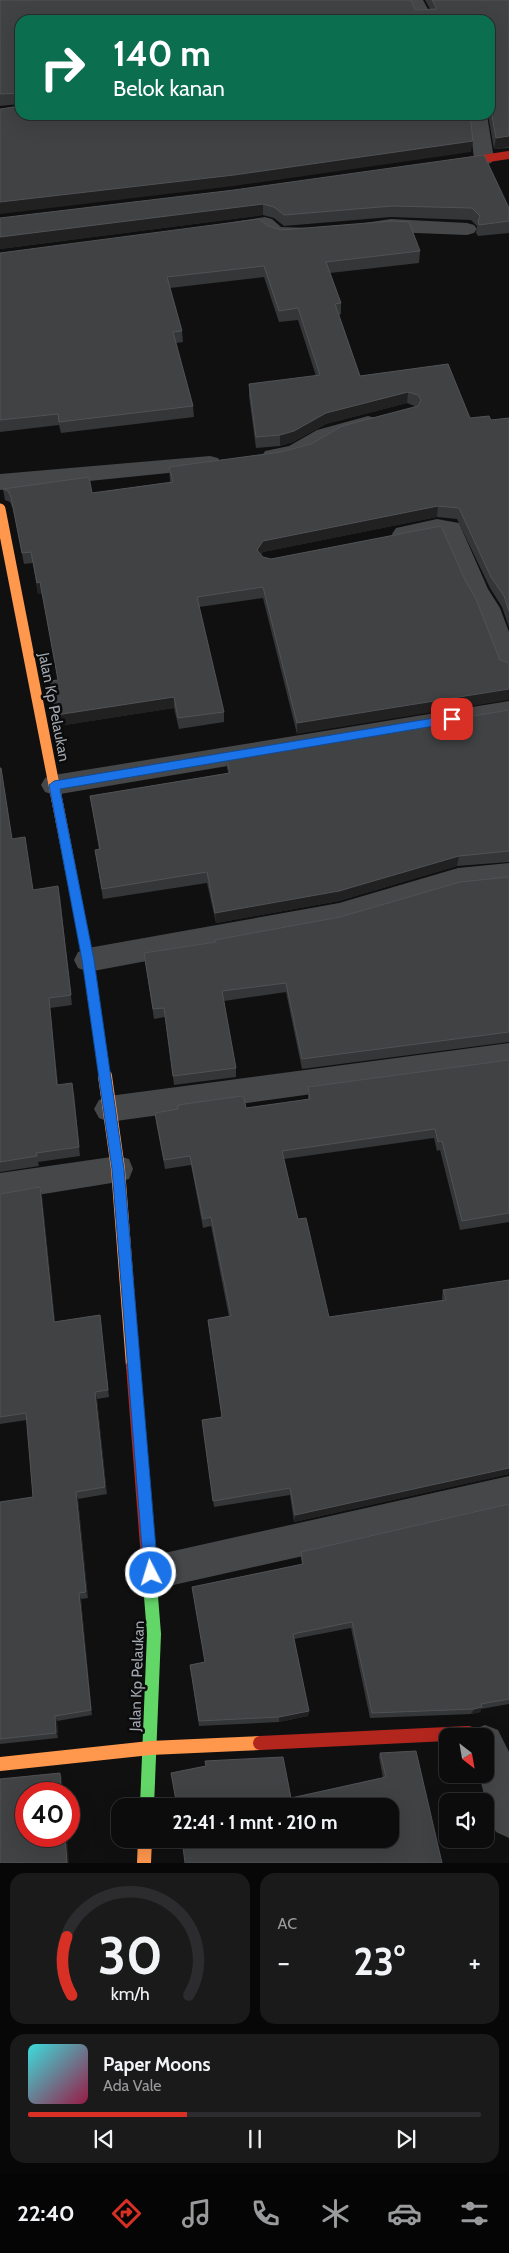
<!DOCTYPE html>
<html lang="id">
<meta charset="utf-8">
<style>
:root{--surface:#0c0c0d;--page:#1a1a1b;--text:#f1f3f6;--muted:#9a9b9d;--line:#2c2c2e;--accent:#d93025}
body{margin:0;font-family:Cabin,sans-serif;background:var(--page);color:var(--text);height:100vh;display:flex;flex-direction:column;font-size:19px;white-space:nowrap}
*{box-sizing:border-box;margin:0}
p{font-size:16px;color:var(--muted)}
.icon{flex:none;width:28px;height:28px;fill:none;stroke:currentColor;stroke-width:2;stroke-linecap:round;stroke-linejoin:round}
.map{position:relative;height:1863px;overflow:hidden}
.drawer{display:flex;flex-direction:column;gap:10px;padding:10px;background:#070707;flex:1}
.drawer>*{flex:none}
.guide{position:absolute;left:15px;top:15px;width:480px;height:105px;border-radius:15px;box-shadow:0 5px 20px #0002,0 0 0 1px var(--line);background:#0b6e4f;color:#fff;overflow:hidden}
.needle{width:32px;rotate:149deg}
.buttons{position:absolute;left:439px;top:1728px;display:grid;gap:10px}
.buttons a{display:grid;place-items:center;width:55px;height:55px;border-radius:10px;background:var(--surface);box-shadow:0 5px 20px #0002,0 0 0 1px var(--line);font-size:25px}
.speed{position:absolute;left:15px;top:1782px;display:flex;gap:10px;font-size:25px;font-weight:700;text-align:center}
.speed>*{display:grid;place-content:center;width:65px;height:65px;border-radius:50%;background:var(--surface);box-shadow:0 5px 20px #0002,0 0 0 1px var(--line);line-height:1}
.speed .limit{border:8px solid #d22;background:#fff;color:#111}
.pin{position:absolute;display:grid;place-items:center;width:42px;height:42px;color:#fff;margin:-21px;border-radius:10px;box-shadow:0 2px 8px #0006}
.me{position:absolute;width:55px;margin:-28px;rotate:355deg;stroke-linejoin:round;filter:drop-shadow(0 0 4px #0008)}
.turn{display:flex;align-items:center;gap:18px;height:105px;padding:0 15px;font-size:22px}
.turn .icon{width:65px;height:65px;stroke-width:2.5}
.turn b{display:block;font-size:35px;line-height:42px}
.big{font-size:38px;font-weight:700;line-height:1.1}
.drawer .card{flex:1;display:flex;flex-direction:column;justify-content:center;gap:8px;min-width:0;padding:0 18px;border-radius:15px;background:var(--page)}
.drawer .dial{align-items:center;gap:0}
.dial svg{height:130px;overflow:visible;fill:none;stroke:var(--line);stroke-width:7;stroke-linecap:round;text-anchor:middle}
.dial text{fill:var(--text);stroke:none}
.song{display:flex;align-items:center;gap:15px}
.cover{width:60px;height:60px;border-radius:8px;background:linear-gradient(135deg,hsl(180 70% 55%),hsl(340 70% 35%))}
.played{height:5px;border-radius:2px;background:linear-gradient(90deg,var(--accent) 35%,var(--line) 35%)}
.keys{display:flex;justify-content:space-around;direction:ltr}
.heat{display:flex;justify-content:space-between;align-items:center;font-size:28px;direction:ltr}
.drawer .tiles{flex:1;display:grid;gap:10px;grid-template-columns:1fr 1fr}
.card:last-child{grid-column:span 2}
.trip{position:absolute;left:111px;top:1798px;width:288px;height:50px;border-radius:15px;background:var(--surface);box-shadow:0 5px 20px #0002,0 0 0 1px var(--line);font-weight:700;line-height:50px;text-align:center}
.dock{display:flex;height:80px;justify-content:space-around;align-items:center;background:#050505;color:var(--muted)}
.dock .icon{width:35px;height:35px}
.dock .on{color:var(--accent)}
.dock b{font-size:22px;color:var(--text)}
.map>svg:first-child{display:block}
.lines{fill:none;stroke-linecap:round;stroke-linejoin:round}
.street{fill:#454749;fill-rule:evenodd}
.fast-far1{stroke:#63d668;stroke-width:11}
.fast{stroke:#63d668;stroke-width:14}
.slow-far1{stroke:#ff974d;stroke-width:11}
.slow{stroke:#ff974d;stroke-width:14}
.jam-far1{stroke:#b3261e;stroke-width:8}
.jam{stroke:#b3261e;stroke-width:14}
.wall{fill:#343637}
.shaded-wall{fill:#212122}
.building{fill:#404244;stroke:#505255}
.route{fill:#1a73e8;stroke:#114b97}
.labels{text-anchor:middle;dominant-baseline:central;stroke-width:5;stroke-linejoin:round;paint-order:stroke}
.street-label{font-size:15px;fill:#a3a9b0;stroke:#0b0b0c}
</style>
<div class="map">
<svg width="509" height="1863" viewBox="0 0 509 1863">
<rect width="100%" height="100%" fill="#101011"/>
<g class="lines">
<g class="street">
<path d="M405 0H423L434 20H416Z"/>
<path d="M469 115H487L494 159 491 163 484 165 477 163 474 159Z"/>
<path d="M265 217 272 219 281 227 311 228 314 232 311 236C293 241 274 242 261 230L227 234 220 232 217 228 220 224Z"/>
<path d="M391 219 467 223 474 225 477 229 474 233 467 235 365 231 362 227 365 223Z"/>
<path d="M368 416 376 418 379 423 376 428C362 432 348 435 334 440 311 448 292 469 265 461L262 456 265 451 289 446 317 430Z"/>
<path d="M210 456 218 458 221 463 218 468 0 490V474Z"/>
<path d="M437 519 459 523 488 589 500 608 509 632V673L500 670 497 664 476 609 465 590 442 536 437 535 404 542 396 540 392 534 396 528Z"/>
<path d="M509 701V719L54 795 45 792 41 785 45 778 54 775Z"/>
<path d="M509 863V885L458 890 339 925 88 972 78 968 74 960 78 952 88 948 339 903 458 868Z"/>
<path d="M509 1043V1067L109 1122 99 1118 94 1109 99 1100 109 1096Z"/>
<path d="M118 1156 129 1159 133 1169 129 1179 118 1182 0 1201V1173Z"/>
<path d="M509 1476V1510L151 1590 139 1585 134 1573 139 1561 151 1556Z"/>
<path d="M485 1725 498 1730 509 1752V1838L496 1832 490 1819 479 1774H485V1736H470L472 1730Z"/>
</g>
<path class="fast-far1" d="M64 836 88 960 103 1066"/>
<path class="fast" d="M147 1806 154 1634 150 1584"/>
<g class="slow-far1">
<path d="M0 509 64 836"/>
<path d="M103 1066 105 1078"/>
</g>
<g class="slow">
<path d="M105 1076 118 1169 133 1366"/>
<path d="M0 1764 150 1748 260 1743"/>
<path d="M144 1863 145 1839"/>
</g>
<path class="jam-far1" d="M449 164 509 155"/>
<g class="jam">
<path d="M133 1366 150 1584"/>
<path d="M260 1743 468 1733 477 1736"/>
</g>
</g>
<g class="wall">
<path d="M0 0 415 10 430 9 425 0H509V148L494 149 488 115H490V20H20V104L0 106Z"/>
<path d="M234 190 509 208V233L478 236 476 233 477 226 471 220 391 217 284 226 274 218 263 215 0 249V218Z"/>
<path d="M268 226 281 230 420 251 419 263 330 273 341 303V314L339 315 360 376 448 364 470 418 491 420 509 418V627L502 607 490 588 457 519 437 517 263 552 261 555 263 557 271 559 441 526 297 734 263 598 199 607 224 712V722L179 729 174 708 58 726 50 681 58 680 42 594H38L33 563 24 564 13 509 10 502 5 500 3 489 92 493 170 482 169 467 281 452 311 444 417 407 407 403 326 424 293 442 280 446 256 448 249 396V384L316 376 298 320 279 322 264 277 170 288 182 331 183 342 176 343 193 406 194 417 61 433 59 425 0 432V253Z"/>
<path d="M509 710V862L457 866 339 901 216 923 207 883 103 899 95 850 99 849 90 796 228 773 227 768 226 757Z"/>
<path d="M0 768 12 839 33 890 60 896 72 1005 50 1008 58 1085 74 1093 80 1156 38 1162 39 1166 0 1172Z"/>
<path d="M509 877V1042L302 1069 286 992 224 1001 236 1068V1077L174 1085 165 1017 154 1019 144 953 215 942 340 917Z"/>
<path d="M509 1060V1222L460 1230 440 1150 437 1151 434 1138 284 1159 298 1219 329 1317 442 1300V1298L443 1290 509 1280V1474L294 1522 290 1495 214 1507 202 1420 222 1417 209 1328 208 1320 229 1317 211 1226 203 1228 191 1165 165 1169 156 1122 155 1113 246 1108 308 1099V1087Z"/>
<path d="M40 1187 42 1196 55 1322 100 1315 109 1397 97 1399 107 1494 78 1499 88 1598 81 1599 92 1715 57 1721 58 1738 0 1744V1502L33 1497 27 1420 0 1424V1194Z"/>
<path d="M509 1504V1704L481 1709 480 1712 471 1714 370 1718 351 1628 294 1639 309 1711 308 1716 279 1722 199 1726 190 1665 205 1662 192 1587 302 1564 301 1558V1552Z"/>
<path d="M380 1753 442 1863 291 1798 383 1778 379 1757Z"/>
</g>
<g class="shaded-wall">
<path d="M509 136V147L494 149 496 138Z"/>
<path d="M473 141 471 152 234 186 0 214V202Z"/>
<path d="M263 204V215L0 249V237Z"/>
<path d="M408 392 407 403 326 424 293 442 280 446V435L326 413Z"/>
<path d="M438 506 437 517 263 552 257 561V550L263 541Z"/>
<path d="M40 582 42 594H38L37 583Z"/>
<path d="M509 689V700L297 734V723Z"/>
<path d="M174 697V708L58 726 56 715Z"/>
<path d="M459 856 457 866 339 901 216 923 215 913Z"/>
<path d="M58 886 60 896 72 1005 71 995Z"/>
<path d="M49 998 50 1008 59 1095 57 1085Z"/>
<path d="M72 1083 74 1093 80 1156 79 1147Z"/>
<path d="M40 1187 42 1196 56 1330 54 1322Z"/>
<path d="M95 1392 97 1399 107 1494 105 1487Z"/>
<path d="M509 1468V1474L294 1522 295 1515Z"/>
<path d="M76 1492 78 1499 88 1598 86 1592Z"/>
<path d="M79 1593 81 1599 92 1715 91 1710Z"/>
<path d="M482 1707 480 1712 471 1714 474 1709Z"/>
<path d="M309 1711 308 1716 279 1722V1717Z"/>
<path d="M55 1716 57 1721 58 1738 56 1733Z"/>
<path d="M60 1773 62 1777 63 1794H61Z"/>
<path d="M65 1836H67L69 1863H67Z"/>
</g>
<g class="building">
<path d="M0 0H411L415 10 437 9 432 0H509V136L496 138 490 105V20H20V93L0 94Z"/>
<path d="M20 106V115H470L473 141 234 175 0 202V109Z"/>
<path d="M484 155 509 208V221L479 225 478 221 480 216 472 208 392 206 284 215 274 207 263 204 0 237V218L234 190Z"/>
<path d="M259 219 268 226 281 230 392 221 409 222 420 251 326 262 341 303 335 304 360 376 448 364 470 418 489 416 491 420 509 418V611L504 596 491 577 459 508 438 506 263 541 257 550 263 557 271 559 441 526 465 580 476 599 500 660 509 663V689L297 723 263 587 197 597 224 712 178 718 174 697 56 715 50 681 58 680 40 582 37 583 31 552 22 553 11 497 8 491 3 489 89 477 92 493 173 482 169 467 281 452 311 444 342 426 418 406 421 400 418 395 408 392 326 413 294 431 280 435 256 437 249 384 320 375 298 308 279 311 264 266 167 277 182 331 173 332 193 406 59 422 58 414 0 420V253Z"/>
<path d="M509 710V851L459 856 339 891 215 913 207 872 102 889 95 850 100 849 90 796 230 773 226 757Z"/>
<path d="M0 768H1L12 839 25 837 33 890 58 886 71 995 49 998 57 1085 72 1083 79 1147 36 1153 37 1156 0 1162Z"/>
<path d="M509 877V1032L302 1059 286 983 222 991 236 1068 173 1076 164 1008 153 1009 144 953 216 942 215 940 340 917 460 882Z"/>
<path d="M509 1060V1213L462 1221 442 1141 438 1142 435 1129 282 1151 298 1219 306 1218 329 1317 446 1300 443 1290 509 1280V1468L295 1515 290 1488 213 1501 202 1420 222 1417 208 1320 231 1316 211 1217 203 1219 190 1156 164 1160 155 1113 178 1109V1105L241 1096 244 1098 246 1108 310 1099 308 1087Z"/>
<path d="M40 1187 54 1322 100 1315 108 1390 95 1392 105 1487 76 1492 86 1592 79 1593 91 1710 55 1716 56 1733 0 1739V1502L33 1497 26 1413 0 1417V1194Z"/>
<path d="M509 1504V1699L481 1704 482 1707 474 1709 372 1713 352 1622 293 1634 309 1711 279 1717 199 1721 190 1665 205 1662 192 1587 303 1564 301 1552Z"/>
<path d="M416 1751 442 1863H185L182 1839H390V1806H177L171 1773 206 1766 205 1761 283 1757 291 1798 386 1777 380 1753Z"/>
<path d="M60 1773 61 1794H26V1836H65L67 1863H0V1779Z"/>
</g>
<path class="route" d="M452 715 457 719 452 723 60 789 94 960 124 1169 158 1573 156 1578 151 1580 146 1578 144 1573 112 1169 82 960 49 785 54 781Z"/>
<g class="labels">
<g class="street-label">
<text transform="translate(54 707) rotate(79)">Jalan Kp Pelaukan</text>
<text transform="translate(137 1676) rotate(-88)">Jalan Kp Pelaukan</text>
</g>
</g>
</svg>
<div class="buttons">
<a><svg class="needle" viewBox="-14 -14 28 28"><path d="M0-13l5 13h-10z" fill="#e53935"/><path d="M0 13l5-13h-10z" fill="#9a9b9d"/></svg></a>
<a><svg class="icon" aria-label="sound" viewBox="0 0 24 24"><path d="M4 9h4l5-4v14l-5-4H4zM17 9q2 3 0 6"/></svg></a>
</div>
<div class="speed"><div class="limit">40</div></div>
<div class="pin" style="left:452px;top:719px;background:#d93025"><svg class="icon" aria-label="arrive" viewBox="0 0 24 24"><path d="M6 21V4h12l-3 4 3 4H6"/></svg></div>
<svg class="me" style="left:151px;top:1573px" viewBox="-20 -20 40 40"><circle r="17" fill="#1a73e8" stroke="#fff" stroke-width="3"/><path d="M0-11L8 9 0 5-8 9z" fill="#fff"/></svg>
<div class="trip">22:41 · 1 mnt · 210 m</div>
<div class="guide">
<div class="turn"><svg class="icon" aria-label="right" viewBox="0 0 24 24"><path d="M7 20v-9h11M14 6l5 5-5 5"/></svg><div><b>140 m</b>Belok kanan</div></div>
</div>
</div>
<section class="drawer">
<div class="tiles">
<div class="card dial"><svg viewBox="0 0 100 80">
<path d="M14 69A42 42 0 1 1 86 69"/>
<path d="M14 69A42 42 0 0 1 11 33" stroke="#d93025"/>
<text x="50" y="56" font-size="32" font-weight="700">30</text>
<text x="50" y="72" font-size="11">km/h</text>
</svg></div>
<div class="card"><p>AC</p>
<div class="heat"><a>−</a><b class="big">23°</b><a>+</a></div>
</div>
<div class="card">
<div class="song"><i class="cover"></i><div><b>Paper Moons</b><p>Ada Vale</p></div></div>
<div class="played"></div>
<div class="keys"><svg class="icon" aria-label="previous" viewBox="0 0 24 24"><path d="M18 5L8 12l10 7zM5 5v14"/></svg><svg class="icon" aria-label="pause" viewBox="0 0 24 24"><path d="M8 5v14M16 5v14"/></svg><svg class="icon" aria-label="next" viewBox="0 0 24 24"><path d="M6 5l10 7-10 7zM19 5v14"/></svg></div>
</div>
</div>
</section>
<nav class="dock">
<b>22:40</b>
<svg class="icon on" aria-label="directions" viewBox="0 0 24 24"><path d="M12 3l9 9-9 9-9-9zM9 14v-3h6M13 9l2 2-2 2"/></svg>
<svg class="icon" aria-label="music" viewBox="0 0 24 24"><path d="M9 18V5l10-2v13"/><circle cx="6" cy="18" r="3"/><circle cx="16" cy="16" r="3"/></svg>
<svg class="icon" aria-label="phone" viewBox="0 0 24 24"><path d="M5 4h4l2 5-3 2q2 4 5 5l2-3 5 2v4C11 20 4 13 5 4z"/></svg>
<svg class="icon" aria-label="climate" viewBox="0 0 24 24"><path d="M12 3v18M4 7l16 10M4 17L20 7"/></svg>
<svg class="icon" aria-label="car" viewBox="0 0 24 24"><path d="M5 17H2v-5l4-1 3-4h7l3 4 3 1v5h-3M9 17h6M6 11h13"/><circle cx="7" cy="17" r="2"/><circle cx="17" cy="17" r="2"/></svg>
<svg class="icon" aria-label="filters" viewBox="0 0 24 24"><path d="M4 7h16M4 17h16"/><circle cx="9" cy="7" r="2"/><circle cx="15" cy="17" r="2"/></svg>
</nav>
